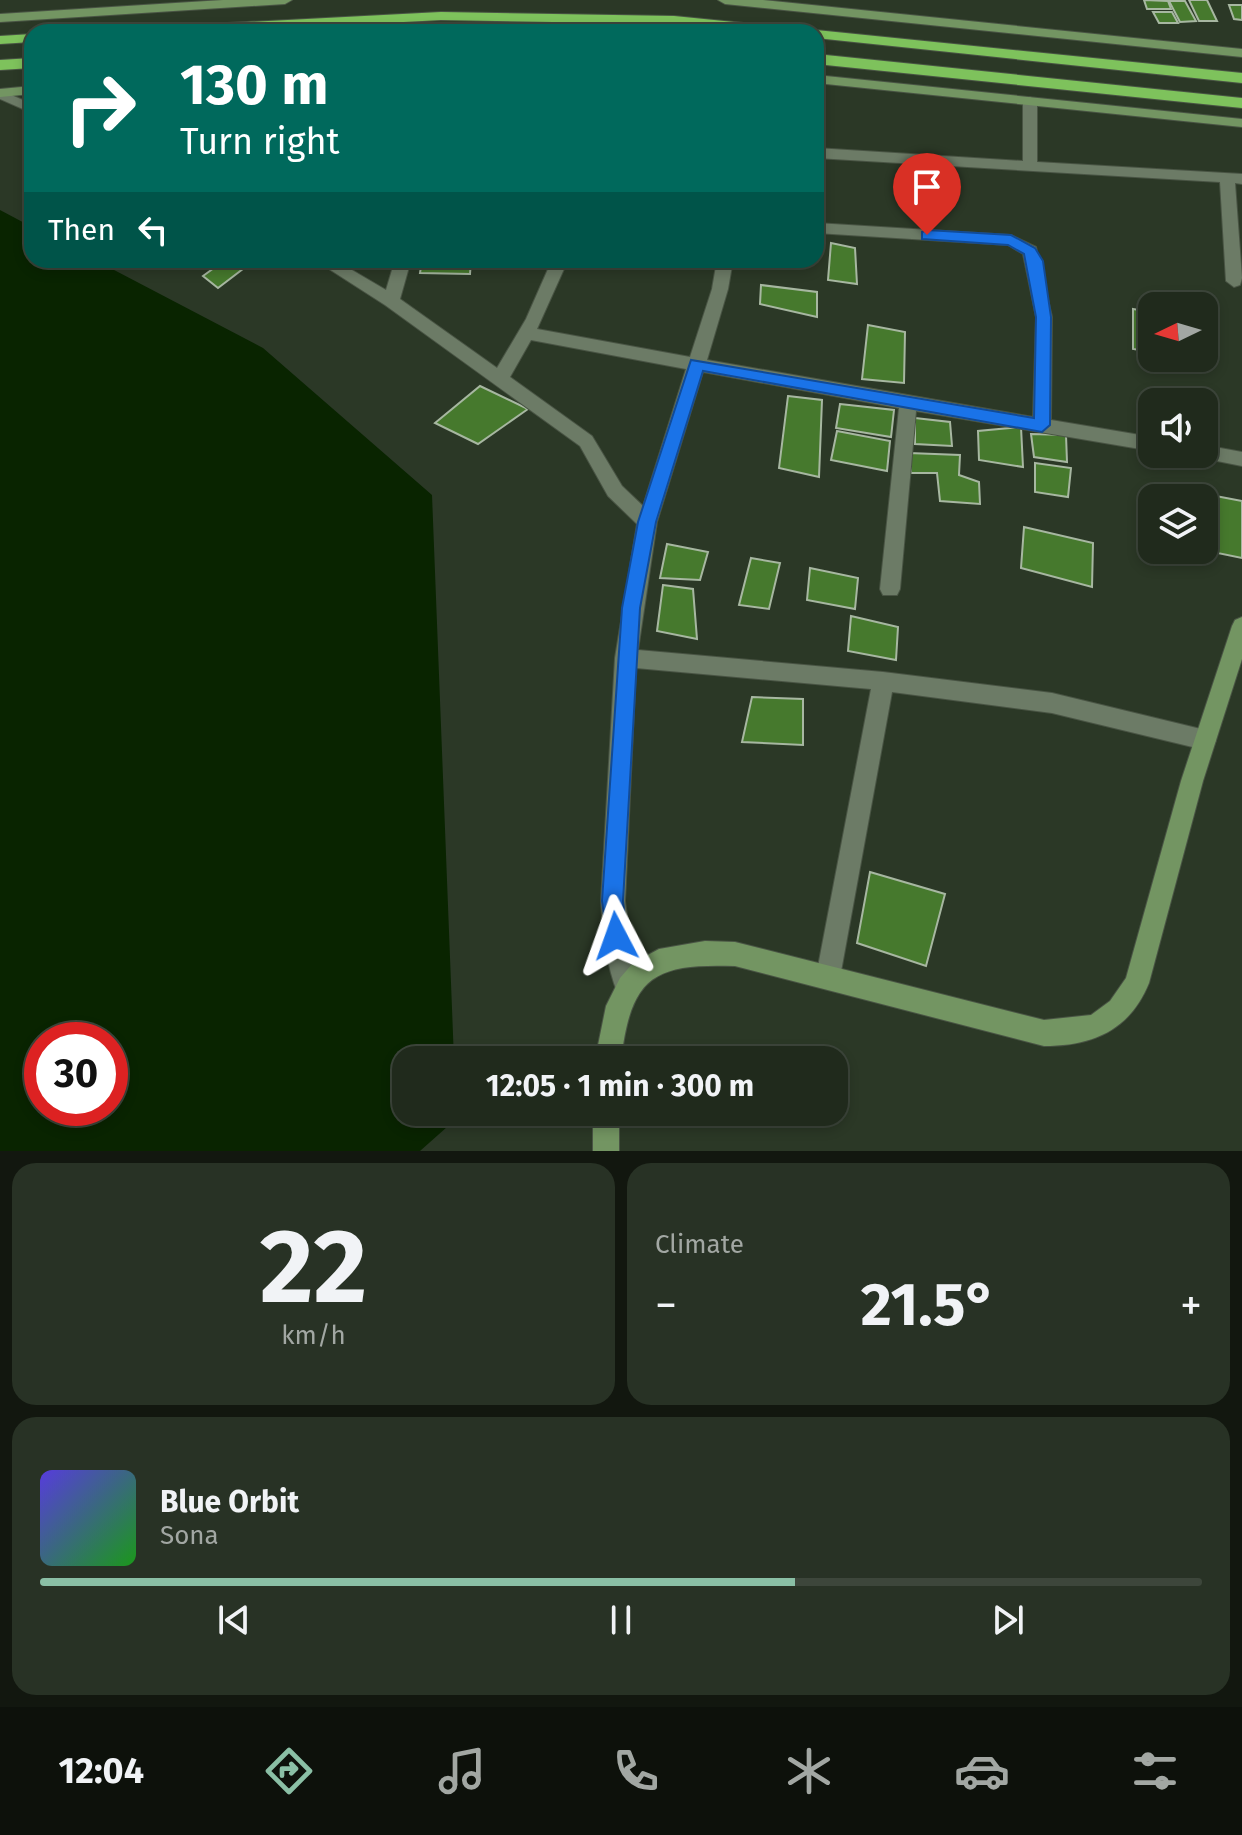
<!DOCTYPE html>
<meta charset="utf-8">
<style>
:root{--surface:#202a1c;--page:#283225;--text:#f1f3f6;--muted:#a2a7a3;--line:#3d463b;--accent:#8abfa5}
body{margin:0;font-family:"Fira Sans",sans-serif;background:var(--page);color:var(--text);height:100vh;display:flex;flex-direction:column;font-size:30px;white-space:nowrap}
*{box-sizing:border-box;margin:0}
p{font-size:26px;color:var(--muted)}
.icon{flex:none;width:44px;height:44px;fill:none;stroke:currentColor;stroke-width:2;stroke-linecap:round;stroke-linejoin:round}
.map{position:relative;height:1151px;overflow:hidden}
.sheet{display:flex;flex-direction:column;gap:12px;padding:12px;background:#12170f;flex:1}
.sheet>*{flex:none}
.guide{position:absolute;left:24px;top:24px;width:800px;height:244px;border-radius:24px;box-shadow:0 4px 12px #0003,0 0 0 2px var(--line);background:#00695c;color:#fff;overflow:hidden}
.needle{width:52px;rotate:265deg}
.fabs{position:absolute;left:1138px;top:292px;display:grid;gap:16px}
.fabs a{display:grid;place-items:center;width:80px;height:80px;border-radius:16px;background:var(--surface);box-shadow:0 4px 12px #0003,0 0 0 2px var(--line);font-size:40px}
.speed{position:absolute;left:24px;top:1022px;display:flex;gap:16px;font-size:40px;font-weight:700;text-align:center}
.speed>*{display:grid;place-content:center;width:104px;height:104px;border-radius:50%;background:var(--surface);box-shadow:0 4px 12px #0003,0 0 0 2px var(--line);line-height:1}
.speed .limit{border:12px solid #d22;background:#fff;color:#111}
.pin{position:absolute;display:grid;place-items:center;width:68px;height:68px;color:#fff;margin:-82px -34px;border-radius:50% 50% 50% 0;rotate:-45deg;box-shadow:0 0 8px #0007}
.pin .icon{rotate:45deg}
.me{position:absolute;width:88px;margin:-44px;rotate:356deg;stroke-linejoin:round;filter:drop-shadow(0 0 6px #0008)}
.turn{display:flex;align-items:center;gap:28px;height:168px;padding:0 24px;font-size:36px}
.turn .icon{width:104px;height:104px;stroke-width:2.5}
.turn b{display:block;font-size:56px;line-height:68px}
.then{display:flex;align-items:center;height:76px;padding:0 24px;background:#0003;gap:16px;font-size:30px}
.big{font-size:60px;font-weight:700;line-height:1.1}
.sheet .tile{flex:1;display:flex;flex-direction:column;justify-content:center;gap:12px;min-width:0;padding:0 28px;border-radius:24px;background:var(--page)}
.sheet .dial{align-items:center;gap:0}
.dial b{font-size:104px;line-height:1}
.song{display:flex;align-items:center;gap:24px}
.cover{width:96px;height:96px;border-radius:12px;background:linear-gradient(135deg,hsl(250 70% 55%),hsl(120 70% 35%))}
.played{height:8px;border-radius:4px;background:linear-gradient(90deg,var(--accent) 65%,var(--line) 65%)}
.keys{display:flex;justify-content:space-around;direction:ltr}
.heat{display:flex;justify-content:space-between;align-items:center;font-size:44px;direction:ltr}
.sheet .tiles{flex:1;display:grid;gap:12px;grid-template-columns:1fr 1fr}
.tile:last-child{grid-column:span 2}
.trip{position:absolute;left:392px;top:1046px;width:456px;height:80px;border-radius:24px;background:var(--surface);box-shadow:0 4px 12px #0003,0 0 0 2px var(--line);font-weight:700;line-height:80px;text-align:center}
.menu{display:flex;height:128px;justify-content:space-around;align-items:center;background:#0d110b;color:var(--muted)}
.menu .icon{width:56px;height:56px}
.menu .active{color:var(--accent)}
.menu b{font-size:36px;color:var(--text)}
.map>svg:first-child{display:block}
.water{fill:#092400;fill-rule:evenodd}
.building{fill:#46792d;stroke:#a7b7a1;stroke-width:2}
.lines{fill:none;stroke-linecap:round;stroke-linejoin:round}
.minor-casing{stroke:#495444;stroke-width:2}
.secondary-casing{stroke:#495444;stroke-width:2}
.trunk-casing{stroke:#495444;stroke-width:2}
.minor{fill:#6c7b66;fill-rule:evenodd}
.secondary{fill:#739562;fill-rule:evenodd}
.trunk{fill:#7ec25c;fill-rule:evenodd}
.route{fill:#1a73e8;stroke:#114b97;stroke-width:2}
</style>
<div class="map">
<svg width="1242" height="1151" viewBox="0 0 1242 1151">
<rect width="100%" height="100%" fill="#2b3826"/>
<path class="water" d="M0 210 32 227V260H95L263 348 432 495 454 1060H406V1112H456V1119L420 1151H0ZM42 1040H110V1108H42Z"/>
<g class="building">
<path d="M1144 0 1168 1 1171 9H1147Z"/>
<path d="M1189 0H1207L1217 21H1199Z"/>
<path d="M1169 1H1185L1196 21 1180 22Z"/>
<path d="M1229 5H1242V20L1234 19Z"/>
<path d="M1153 12H1172L1178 23H1159Z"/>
<path d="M831 243 855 248 857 284 828 280Z"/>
<path d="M225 260 252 262 218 288 203 276Z"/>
<path d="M422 260H471L470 274 420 273Z"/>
<path d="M761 285 817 292V317L760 304Z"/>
<path d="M1133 309 1152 312V352L1133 349Z"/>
<path d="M1204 321 1208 322 1216 363 1185 358H1204Z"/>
<path d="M868 325 905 332 904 383 862 379Z"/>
<path d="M480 386 528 409 478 444 435 423Z"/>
<path d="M788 396 822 400 819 477 779 468Z"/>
<path d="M840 404 894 410 891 437 836 428Z"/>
<path d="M915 418 950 422 952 446 915 444Z"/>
<path d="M1021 427 1023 467 979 460 978 431Z"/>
<path d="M837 431 890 441 887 471 831 460Z"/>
<path d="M1031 434 1066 435 1067 462 1034 457Z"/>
<path d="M909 453 960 455 959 475 979 482 980 504 940 501 937 473H911Z"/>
<path d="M1035 463 1071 468 1068 497 1035 492Z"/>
<path d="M1200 493 1242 501V558L1203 550 1204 498H1200Z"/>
<path d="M1024 527 1093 543 1092 587 1021 568Z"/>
<path d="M667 544 708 552 700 580 660 578Z"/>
<path d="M751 558 780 563 769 609 739 605Z"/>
<path d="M810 568 858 578 855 609 807 600Z"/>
<path d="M663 585 693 589 697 639 657 631Z"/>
<path d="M851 616 898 627 896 660 848 651Z"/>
<path d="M752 697 803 699V745L742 742Z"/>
<path d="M870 872 945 894 926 966 857 943Z"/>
</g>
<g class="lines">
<g class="minor-casing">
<g id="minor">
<path d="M0 90 32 104V113L0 99Z"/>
<path d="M1030 97 1037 101V162L1242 174V184L1235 183 1242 278 1240 285 1234 287 1226 281 1220 182 816 158V148L1023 161V101Z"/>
<path d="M816 223 1011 235 1036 247 1052 317 1051 420 1152 437V451L916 411 900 589 897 595H883L880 589 899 408 703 372 657 522 638 650 883 672 1052 693 1205 730 1213 733 1216 740 1213 747 1205 750 1052 713 892 692 840 977 837 986 828 989 819 986 816 977 871 689 636 668 625 901C627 921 642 980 636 994L627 997 618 994C606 965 603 932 601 901L615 658 637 524 608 496 580 446 385 305 315 260H335L386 290 395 260H411L400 299 497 368 526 319 552 260H568L537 329 690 357 712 289 717 260H733L728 289 707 360 1033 417 1036 317 1023 254 1008 245 816 233ZM531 340 686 369 643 506 622 486 592 436 510 377Z"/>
<path d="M1204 445 1242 452V466L1197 457 1196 454H1204Z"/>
</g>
</g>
<g class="secondary-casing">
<g id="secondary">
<path d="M223 0H292L285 4 0 22V14Z"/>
<path d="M718 0H763L1242 49V57L725 4Z"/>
<path d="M816 75 1242 119V127L816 83Z"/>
<path d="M32 86V94L0 97V89Z"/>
<path d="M1242 617V659L1203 781 1149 983C1130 1030 1093 1046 1044 1046L735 966C653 963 631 977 621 1060H595L606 1006 620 978 633 963 659 949 705 941 735 942 1044 1020 1091 1015 1110 1001 1126 978 1181 781 1232 626 1235 620Z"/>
<rect x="593" y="1112" width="26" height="39"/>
</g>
</g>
<g class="trunk-casing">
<g id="trunk">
<path d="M441 12 674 16 795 28 802 32H751L674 24 441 20 216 32H124L131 28Z"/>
<path d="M816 30 1242 73V83L816 38V32H810Z"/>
<path d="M32 34V42L0 44V36Z"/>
<path d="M816 54 1242 98V108L816 64Z"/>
<path d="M32 58V68L0 70V60Z"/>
</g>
</g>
<use href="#minor" class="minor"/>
<use href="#secondary" class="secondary"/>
<use href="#trunk" class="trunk"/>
</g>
<path class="route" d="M927 230 1011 235 1035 248 1043 261 1051 317 1050 425 1042 432 703 371 656 522 640 608 623 901 627 936 623 944 616 947 608 944 602 901 622 608 638 522 691 360 1034 418 1036 317 1024 254 1008 245 922 239V232Z"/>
</svg>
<div class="fabs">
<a><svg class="needle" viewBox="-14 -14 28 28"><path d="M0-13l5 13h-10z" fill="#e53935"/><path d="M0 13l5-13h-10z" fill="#a2a7a3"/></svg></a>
<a><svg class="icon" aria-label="sound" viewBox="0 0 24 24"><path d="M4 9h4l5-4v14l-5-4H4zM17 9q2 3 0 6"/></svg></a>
<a><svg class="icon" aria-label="layers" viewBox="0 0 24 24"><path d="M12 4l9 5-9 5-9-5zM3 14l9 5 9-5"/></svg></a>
</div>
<div class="speed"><div class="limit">30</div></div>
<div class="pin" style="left:927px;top:235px;background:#d93025"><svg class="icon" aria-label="arrive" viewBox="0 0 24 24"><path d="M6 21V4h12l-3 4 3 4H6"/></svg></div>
<svg class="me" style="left:616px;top:936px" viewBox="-20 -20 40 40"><path d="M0-17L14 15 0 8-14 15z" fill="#1a73e8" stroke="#fff" stroke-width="4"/></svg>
<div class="trip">12:05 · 1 min · 300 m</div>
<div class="guide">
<div class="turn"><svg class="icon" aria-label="right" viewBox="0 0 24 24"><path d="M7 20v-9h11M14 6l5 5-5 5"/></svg><div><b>130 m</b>Turn right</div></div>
<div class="then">Then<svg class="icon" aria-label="left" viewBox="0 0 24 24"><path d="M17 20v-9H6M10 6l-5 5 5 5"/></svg></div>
</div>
</div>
<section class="sheet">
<div class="tiles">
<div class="tile dial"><b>22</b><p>km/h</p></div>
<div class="tile"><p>Climate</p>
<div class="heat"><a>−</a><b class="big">21.5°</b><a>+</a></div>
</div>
<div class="tile">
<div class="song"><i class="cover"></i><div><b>Blue Orbit</b><p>Sona</p></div></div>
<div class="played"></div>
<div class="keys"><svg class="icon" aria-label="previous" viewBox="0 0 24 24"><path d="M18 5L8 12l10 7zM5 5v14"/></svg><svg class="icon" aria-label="pause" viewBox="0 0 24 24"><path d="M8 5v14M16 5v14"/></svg><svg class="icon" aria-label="next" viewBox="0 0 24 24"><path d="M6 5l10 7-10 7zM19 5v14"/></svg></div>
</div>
</div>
</section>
<nav class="menu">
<b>12:04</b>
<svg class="icon active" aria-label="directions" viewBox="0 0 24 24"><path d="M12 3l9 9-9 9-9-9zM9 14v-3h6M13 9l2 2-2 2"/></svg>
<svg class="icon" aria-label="music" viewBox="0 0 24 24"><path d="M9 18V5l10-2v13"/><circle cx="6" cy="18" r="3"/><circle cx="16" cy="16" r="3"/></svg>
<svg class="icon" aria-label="phone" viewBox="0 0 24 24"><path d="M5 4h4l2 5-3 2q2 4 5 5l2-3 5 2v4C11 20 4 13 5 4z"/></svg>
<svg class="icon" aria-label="climate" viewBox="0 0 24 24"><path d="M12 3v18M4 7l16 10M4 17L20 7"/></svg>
<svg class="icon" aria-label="car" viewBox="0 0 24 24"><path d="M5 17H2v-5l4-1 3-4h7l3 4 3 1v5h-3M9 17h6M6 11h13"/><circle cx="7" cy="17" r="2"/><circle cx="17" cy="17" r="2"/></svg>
<svg class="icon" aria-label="filters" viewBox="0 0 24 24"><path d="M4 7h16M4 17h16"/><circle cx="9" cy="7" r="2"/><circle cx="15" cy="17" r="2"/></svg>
</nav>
